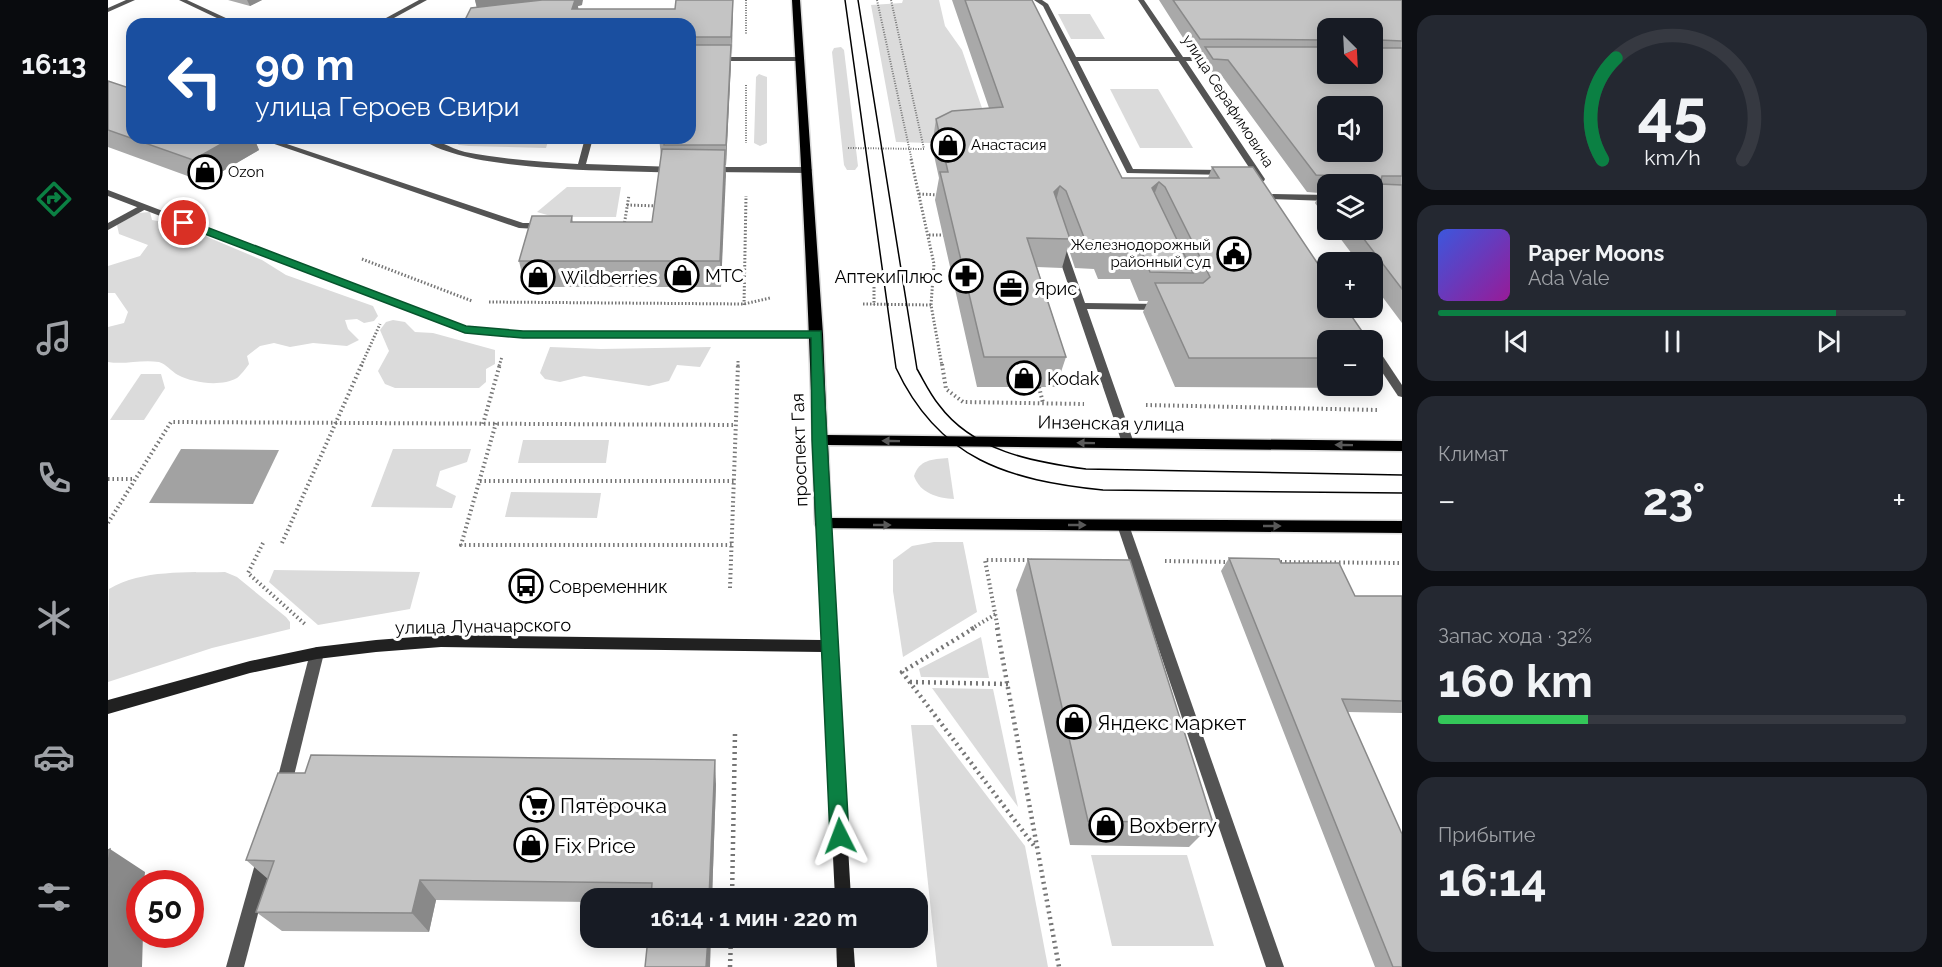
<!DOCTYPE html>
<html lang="ru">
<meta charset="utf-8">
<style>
:root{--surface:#171b24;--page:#242831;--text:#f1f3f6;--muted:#9ea1a6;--line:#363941;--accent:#0b8043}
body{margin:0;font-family:Raleway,sans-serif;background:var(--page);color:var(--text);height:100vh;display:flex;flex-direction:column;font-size:22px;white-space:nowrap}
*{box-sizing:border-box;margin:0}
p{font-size:20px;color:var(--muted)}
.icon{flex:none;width:33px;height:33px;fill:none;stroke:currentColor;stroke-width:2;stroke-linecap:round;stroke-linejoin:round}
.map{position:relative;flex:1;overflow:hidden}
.drawer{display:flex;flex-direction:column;gap:15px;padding:15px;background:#0d0f14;width:540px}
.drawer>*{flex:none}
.top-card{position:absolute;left:18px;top:18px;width:570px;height:126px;border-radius:18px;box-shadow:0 3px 15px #0003;background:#1a4fa0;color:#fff;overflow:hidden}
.needle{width:39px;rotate:156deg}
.tools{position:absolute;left:1209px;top:18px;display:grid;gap:12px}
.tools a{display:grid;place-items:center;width:66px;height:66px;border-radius:12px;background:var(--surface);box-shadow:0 3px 15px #0003;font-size:30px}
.speed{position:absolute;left:18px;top:870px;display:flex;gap:12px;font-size:30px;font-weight:700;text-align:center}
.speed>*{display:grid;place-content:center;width:78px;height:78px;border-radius:50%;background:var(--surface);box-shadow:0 3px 15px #0003;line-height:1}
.speed .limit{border:9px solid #d22;background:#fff;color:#111}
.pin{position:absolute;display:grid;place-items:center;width:51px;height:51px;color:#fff;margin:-26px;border:3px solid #fff;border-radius:50%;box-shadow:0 2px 6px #0007}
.me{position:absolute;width:66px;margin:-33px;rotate:357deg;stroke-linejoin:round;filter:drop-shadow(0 0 4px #0008)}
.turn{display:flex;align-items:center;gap:21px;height:126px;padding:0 30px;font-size:27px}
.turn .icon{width:78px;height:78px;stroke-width:2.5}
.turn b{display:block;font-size:42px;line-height:51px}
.big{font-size:45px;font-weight:700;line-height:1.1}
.drawer .card{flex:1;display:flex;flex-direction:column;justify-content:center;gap:9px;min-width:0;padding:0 21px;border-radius:18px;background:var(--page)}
.drawer .dial{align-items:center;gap:0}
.dial svg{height:156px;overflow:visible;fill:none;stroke:var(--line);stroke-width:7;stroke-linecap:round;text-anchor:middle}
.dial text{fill:var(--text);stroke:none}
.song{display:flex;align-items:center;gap:18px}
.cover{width:72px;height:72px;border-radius:9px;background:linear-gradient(135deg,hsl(230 70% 55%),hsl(300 70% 35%))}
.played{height:6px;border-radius:3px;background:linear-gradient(90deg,var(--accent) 85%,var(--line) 85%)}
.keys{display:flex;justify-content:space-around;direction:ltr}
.heat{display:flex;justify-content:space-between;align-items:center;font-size:33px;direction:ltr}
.charge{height:9px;border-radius:4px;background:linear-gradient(90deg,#34c759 32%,var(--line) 0)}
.trip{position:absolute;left:472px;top:888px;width:348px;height:60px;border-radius:18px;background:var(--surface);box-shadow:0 3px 15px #0003;font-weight:700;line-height:60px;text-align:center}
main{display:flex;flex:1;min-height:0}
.dock{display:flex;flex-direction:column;width:108px;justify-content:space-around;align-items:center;background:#090b0e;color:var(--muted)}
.dock .icon{width:42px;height:42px}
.dock .active{color:var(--accent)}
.dock b{font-size:27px;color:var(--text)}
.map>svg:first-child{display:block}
.green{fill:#dbdbdb}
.water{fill:#a2a2a2}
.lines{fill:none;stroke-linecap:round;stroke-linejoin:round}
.primary-casing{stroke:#dbdbdb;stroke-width:3}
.path-far3{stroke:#767676;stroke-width:2;stroke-dasharray:1 1.5;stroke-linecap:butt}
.path-far2{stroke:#767676;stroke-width:3;stroke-dasharray:1.5 2;stroke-linecap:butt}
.path-far1{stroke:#767676;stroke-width:4;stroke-dasharray:1.5 3;stroke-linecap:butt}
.path{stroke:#767676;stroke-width:4.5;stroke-dasharray:2 4;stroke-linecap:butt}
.lane{fill:#545454;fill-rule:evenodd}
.street{fill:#545454;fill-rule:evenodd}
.secondary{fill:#212121;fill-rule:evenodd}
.primary{fill:#000;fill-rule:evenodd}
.tram{stroke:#000;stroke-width:1.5}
.wall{fill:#a9a9a9;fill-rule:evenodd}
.shaded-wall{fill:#898989}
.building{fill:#c4c4c4;stroke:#898989;stroke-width:1.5;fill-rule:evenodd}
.oneway{fill:#595959}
.route{fill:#0b8043;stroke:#07532c;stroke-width:1.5}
.labels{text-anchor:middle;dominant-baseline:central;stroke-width:6;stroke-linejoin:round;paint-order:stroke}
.far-street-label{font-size:15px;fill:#000;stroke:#fff}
.far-poi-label{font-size:15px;fill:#000;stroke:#fff;text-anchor:start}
.poi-label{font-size:18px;fill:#000;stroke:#fff;text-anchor:start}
.street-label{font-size:18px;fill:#000;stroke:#fff}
.near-poi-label{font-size:21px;fill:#000;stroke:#fff;text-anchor:start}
</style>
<main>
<nav class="dock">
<b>16:13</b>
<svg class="icon active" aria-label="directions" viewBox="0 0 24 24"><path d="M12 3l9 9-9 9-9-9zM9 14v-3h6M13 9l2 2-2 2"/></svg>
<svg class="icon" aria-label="music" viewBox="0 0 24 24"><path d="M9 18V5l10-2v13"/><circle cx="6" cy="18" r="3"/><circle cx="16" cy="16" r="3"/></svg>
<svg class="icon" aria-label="phone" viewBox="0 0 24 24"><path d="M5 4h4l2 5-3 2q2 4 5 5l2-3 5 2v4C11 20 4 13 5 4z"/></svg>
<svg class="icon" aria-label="climate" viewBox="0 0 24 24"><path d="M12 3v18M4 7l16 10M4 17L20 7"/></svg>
<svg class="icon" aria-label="car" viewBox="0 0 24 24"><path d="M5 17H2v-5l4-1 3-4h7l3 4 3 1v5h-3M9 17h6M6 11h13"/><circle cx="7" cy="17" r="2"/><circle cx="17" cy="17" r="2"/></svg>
<svg class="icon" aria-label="filters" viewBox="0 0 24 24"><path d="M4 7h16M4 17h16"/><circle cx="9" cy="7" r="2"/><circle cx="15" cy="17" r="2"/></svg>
</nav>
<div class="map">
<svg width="1294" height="967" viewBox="0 0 1294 967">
<rect width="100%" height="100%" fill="#fff"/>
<g class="green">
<path d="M795 0H831L837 26 854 50 905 198 853 137H823V143L788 142 763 5 794 3Z"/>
<path d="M950 14H982L997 39H963Z"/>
<path d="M733 47 736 50 750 166 747 170H739L736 165 724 52 726 48Z"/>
<path d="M651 74 659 77V143L652 146 646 143 648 77Z"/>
<path d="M1002 89H1050L1085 148H1032Z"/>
<path d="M340 138H441L438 148 361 146 351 145Z"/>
<path d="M459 187H513L508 217H446L429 212Z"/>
<path d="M42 212 44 220 71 225 154 260 178 275 265 306 270 316 266 321 256 323 249 319 237 320 240 329 251 340 239 346 205 343 182 347 166 343 152 346 139 356 141 364C138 368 133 375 129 378 113 387 85 383 70 375 63 371 58 364 51 362 33 359 17 365 0 362V327L16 323 20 312 7 293H0V266L32 256 40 245 11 234 9 225 30 213Z"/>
<path d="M285 320 297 322 307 332 325 333 387 350V364L378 369V382L371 388H287L277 384 270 371 281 351 272 330 278 322Z"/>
<path d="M442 347 493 349 603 347 592 367 569 365 561 381 541 386 476 376 452 382 437 379 432 373Z"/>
<path d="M33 374H53L57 388 36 420H2Z"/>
<path d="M415 440H501L498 463H410Z"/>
<path d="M285 449H363L359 462 332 471 328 486 348 496 344 508 263 507Z"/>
<path d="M840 458 846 499C829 498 812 493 806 476 811 460 824 459 840 458Z"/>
<path d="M403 492 493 493 489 518 397 517Z"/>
<path d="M826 542H855L869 612 795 657 785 591V560L804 546Z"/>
<path d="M166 570 312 572 302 609 210 625 161 582Z"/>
<path d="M117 572 129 577 178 617 182 622V629L104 648 0 682 1 589C35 569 78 573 117 572Z"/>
<path d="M873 637 881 678 813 677 811 669Z"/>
<path d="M824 688 885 689 910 807Z"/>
<path d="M803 725H825L917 846 940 967H829Z"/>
<path d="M983 855H1079L1106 946H1004Z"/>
</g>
<path class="water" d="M73 449 171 450 145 504 41 503Z"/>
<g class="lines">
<g class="primary-casing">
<path id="primary" d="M684 0H692L715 334 719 435 1294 441V451L720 445 723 518 1294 521V533L709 528 707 524C703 350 694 175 684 0Z"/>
</g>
<g class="path-far3">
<path d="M638 0V35"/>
<path d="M769 0 804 161"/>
<path d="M638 85V143"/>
<path d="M740 148 816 149 783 0"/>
</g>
<g class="path-far2">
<path d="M803 159 826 264 823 305 834 366"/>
<path d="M811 194 831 195"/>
<path d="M519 205 550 206"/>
<path d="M516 226 521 195"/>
<path d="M821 235H838"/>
<path d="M254 259 364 301"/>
<path d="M766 287V305"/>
<path d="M381 302 636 304 662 298"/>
<path d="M755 304 823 305"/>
<path d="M636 305 638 196"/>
<path d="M253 366 272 324"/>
<path d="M391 366 394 357"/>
<path d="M630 366V361"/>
</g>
<g class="path-far1">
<path d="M834 364 838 389 855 402 976 404"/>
<path d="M931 387 935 403"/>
<path d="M1038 405 1270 410"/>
<path d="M388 423 353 545H624"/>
<path d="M375 424 392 364"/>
<path d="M0 479H27"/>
<path d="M372 481H626"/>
<path d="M0 523 63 422 628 425"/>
<path d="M155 543 140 573 198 625"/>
<path d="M174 543 254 364"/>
<path d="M1057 561 1122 562"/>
<path d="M1168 562 1294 563"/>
<path d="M622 588 630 364"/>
<path d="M863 629 888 614"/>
<path d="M890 629 877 560H924"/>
</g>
<g class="path">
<path d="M866 628 794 672 927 847"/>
<path d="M889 628 951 967"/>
<path d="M802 682 900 684"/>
<path d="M624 898 627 734"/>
<path d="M622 967 623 938"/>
</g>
<g class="lane">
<path d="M18 0H27L0 12V8Z"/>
<path d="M71 0H79L120 19 117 24H111L113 20Z"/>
<path d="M311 0H319L275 24H267Z"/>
<path d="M926 0H934L940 4 968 57H1074L1078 59 1074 61H970L1025 169 1118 170 1121 171V175L1019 173 935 6Z"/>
<path d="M582 57H692L696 59 692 61H582Z"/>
<path d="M149 138H161L415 223H429L434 226 429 229 411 228Z"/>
<path d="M312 138C329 138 341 148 357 152 394 159 432 162 470 164L477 138H485L478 164 567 167 571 170 567 173C507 170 358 173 312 138Z"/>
<path d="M602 167H700L704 170 700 173 599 172 598 170Z"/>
<path d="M35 204 39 207 38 209 0 230V223Z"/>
<path d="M951 240 956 243 977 303 1052 304 1057 307 1052 310 979 309 1026 443 1024 446H1016L1014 443 946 243Z"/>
<path d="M1015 520 1019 522 1021 525 1176 967H1158L1009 525 1011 522Z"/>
<path d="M209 647 214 649 216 653 183 788 180 793 175 796 170 793 167 788 202 653 204 649Z"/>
<path d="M157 849 163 851 165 857 136 967H118L149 857 151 851Z"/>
</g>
<g class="street">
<path d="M1030 0H1036L1075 57H1112L1113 59 1109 61H1078L1157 179 1156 181H1150Z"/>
<path d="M0 190 358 327 415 331H709L714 334 709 337H415L357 333 0 196Z"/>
<path d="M1165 194 1220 195V201L1162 199V195Z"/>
<path d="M1264 345 1268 346 1294 385V397L1290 396 1264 357Z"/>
</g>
<g class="secondary">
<path d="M715 519 719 521 721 524 743 898H727L715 652 333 647 268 652 209 659 142 673 0 714V700L142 661 209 647 268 640 333 635 714 640 709 524 711 521Z"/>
<path d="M728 938H745L747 967H729Z"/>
</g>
<use href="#primary" class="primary"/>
<g class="tram">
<path d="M737 0 788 368C831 460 900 480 995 490L1294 493"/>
<path d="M750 0 809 369C816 381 822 394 831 405 865 451 925 462 978 469L1294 475"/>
</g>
</g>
<g class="wall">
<path d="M120 0H154L142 6Z"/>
<path d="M367 0 474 5 470 6V9H567L568 0H625L623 63 618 165H617L613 287H417L411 261 464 216 465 222H544L553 156 551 138H582V24L369 7Z"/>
<path d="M844 0H924L1014 178H1100L1104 167 1220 340V386H1254L1252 388 1067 387 1035 312 1040 301H1031L1022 279H990L986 269 967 268 960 247 954 268 929 267 958 357 948 387H869L827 200 831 178 824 146 828 119 881 108Z"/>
<path d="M1051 0H1294V323L1264 283V262H1250L1226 230H1264V184H1220V221L1207 203 1212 193 1199 192 1114 76 1099 75 1092 63 1095 55H1086ZM1220 28 1264 74H1220Z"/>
<path d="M0 81 24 138H146L151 150 96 182 0 147Z"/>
<path d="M1264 347 1272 358 1264 370Z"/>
<path d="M1121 558 1173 563 1247 596H1294V713L1239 712 1294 967H1267L1113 571Z"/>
<path d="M920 559 1105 823 1081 847 962 845 908 590Z"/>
<path d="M608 784 604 898H483V902L328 900 321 932 174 931 148 912 160 879 138 860Z"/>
</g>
<g class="shaded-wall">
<path d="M139 0H154L142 6Z"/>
<path d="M367 0H475L474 5 470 6 471 14 371 18Z"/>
<path d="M625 0 624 55 623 37Z"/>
<path d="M623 45V63L618 165V145Z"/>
<path d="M124 138H146L151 150 96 182 85 160Z"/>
<path d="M617 150 618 175 613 287 612 261Z"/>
<path d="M1051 182 1040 211 1044 188Z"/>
<path d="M952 186 944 215 946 192Z"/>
<path d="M607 760 608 784 604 898H601Z"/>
<path d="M2 849 37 872 36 884H32V934H35L34 967H0V887Z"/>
<path d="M312 880 328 900 321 932 304 913Z"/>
<path d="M600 938H603L602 967H598Z"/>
</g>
<g class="building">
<path d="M434 0H467L464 9H567L568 0H625L623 37H582V24H355L363 8Z"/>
<path d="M857 0H924L1014 178H1111L1104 167H1145L1220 279V308H1238L1260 340H1220V358H1081L1047 283H1095L1102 277 1057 187 1051 182 1044 188 1085 273 1042 272 1033 250H999L996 240H977L958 191 952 186 946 192 962 239 919 238 958 357H876L832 172H840L828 119 844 111 895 107Z"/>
<path d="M1065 0H1294V41L1272 40 1271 48H1294V176H1274L1272 184 1294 185V289L1249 230H1264V184H1231V176L1208 175 1120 60 1105 59 1097 47H1220V74H1264V28H1220V40L1092 39ZM1220 106H1264V152H1220Z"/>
<path d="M582 45H623L618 145H556L557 138H582Z"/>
<path d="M0 81 24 89V138H124L85 160 0 130Z"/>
<path d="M554 149 617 150 612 261H411L424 216H464L463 222H544Z"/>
<path d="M1264 347 1272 358H1264Z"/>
<path d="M1121 558 1171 559 1173 563H1231L1247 596H1294V701L1234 699 1294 834V967H1285Z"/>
<path d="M920 559 1022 560 1105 823 980 821Z"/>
<path d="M203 755 607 760 601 898H543L544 883 312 880 304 913 148 912 166 861 138 860 170 773H197Z"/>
<path d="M2 849 0 887V850Z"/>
<path d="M540 938H600L598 967H537Z"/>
</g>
<defs><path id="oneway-solid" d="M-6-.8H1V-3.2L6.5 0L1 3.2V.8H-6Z" transform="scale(1.5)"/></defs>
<g class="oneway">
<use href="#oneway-solid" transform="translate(783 441) rotate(-179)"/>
<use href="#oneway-solid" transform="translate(978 443) rotate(-179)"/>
<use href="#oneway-solid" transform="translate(1236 445) rotate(-179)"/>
<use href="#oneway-solid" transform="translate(774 525)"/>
<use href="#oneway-solid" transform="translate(969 525)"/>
<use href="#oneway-solid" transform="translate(1164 526)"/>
</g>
<path class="route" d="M73 220H80L358 326 415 331H713L741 836 738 843 732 845 725 843 722 836 704 440 703 338H415L357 333 73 225Z"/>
<defs>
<g id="shop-ring" transform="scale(1.725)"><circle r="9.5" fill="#fff" stroke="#000" stroke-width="1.5"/><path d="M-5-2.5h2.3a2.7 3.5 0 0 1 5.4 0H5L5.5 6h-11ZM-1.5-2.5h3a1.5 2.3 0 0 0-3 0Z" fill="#000"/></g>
<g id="civic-ring" transform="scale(1.725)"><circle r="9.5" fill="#fff" stroke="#000" stroke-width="1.5"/><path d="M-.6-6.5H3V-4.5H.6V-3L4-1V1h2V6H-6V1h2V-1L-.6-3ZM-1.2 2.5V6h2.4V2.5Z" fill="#000"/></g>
<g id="pharmacy-ring" transform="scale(1.725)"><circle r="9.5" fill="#fff" stroke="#000" stroke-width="1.5"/><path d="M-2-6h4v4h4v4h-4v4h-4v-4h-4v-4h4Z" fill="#000"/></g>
<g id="office-ring" transform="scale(1.725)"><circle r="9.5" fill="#fff" stroke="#000" stroke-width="1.5"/><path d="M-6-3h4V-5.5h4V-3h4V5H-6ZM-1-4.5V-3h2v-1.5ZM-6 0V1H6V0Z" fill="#000"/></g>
<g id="bus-ring" transform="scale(1.725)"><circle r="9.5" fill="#fff" stroke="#000" stroke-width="1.5"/><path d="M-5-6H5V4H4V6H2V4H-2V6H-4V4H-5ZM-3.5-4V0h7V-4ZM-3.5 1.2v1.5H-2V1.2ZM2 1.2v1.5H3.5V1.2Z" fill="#000"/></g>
<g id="supermarket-ring" transform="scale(1.725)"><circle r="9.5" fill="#fff" stroke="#000" stroke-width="1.5"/><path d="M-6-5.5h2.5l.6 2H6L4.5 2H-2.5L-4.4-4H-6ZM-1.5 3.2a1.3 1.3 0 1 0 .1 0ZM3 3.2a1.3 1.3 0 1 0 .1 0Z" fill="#000"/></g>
</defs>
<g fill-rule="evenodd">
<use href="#shop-ring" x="840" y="145"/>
<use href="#shop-ring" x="97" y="172"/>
<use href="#civic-ring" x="1126" y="254"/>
<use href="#shop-ring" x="574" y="275"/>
<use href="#pharmacy-ring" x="858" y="276"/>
<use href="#shop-ring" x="430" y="277"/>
<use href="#office-ring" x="903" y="288"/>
<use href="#shop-ring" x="916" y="378"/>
<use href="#bus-ring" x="418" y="586"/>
<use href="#shop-ring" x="966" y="722"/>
<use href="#supermarket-ring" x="429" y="805"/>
<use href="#shop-ring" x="998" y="825"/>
<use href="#shop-ring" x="423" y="845"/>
</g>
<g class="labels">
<g class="far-street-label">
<text transform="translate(1120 101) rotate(57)">улица Серафимовича</text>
</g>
<g class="far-poi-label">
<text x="863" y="145">Анастасия</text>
<text x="120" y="172">Ozon</text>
<text x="1103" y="245" text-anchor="end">Железнодорожный<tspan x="1103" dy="17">районный суд</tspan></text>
</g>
<g class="poi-label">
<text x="597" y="275">МТС</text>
<text x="835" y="276" text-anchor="end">АптекиПлюс</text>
<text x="453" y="277">Wildberries</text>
<text x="926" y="288">Ярис</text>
<text x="939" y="378">Kodak</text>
<text x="441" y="586">Современник</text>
</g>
<g class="street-label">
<text transform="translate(1003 423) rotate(1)">Инзенская улица</text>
<text transform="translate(691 450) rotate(-92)">проспект Гая</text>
<text transform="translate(375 626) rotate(-1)">улица Луначарского</text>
</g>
<g class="near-poi-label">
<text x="989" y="722">Яндекс маркет</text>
<text x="452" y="805">Пятёрочка</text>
<text x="1021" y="825">Boxberry</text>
<text x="446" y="845">Fix Price</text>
</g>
</g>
</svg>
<div class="tools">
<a><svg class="needle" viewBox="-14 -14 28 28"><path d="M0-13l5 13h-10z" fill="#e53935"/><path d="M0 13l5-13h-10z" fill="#9ea1a6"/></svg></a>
<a><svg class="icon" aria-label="sound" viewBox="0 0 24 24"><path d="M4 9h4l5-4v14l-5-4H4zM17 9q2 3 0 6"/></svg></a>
<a><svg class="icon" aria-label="layers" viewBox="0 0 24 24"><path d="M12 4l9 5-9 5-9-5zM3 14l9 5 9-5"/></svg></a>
<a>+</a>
<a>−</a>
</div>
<div class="speed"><div class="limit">50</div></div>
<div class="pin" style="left:76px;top:223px;background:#d93025"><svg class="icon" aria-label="arrive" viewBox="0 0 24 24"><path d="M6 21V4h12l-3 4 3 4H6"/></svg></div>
<svg class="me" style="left:732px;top:836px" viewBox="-20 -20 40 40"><path d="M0-17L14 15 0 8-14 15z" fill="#0b8043" stroke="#fff" stroke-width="4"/></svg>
<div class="trip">16:14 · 1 мин · 220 m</div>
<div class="top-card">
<div class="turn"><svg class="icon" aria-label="left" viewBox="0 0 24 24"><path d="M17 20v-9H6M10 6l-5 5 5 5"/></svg><div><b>90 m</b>улица Героев Свири</div></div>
</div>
</div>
<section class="drawer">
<div class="card dial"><svg viewBox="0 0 100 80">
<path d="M14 69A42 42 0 1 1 86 69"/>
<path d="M14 69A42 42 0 0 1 21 17" stroke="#0b8043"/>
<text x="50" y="56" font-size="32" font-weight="700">45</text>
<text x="50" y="72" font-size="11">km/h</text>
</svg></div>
<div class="card">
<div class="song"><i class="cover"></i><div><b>Paper Moons</b><p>Ada Vale</p></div></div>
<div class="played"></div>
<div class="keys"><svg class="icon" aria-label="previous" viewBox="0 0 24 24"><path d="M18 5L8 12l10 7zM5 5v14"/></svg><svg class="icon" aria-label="pause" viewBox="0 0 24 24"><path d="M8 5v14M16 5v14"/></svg><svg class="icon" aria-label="next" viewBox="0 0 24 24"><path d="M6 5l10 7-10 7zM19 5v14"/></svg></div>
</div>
<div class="card"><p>Климат</p>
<div class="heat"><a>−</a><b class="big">23°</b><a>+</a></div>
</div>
<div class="card"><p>Запас хода · 32%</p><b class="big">160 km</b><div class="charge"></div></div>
<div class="card"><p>Прибытие</p><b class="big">16:14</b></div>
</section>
</main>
